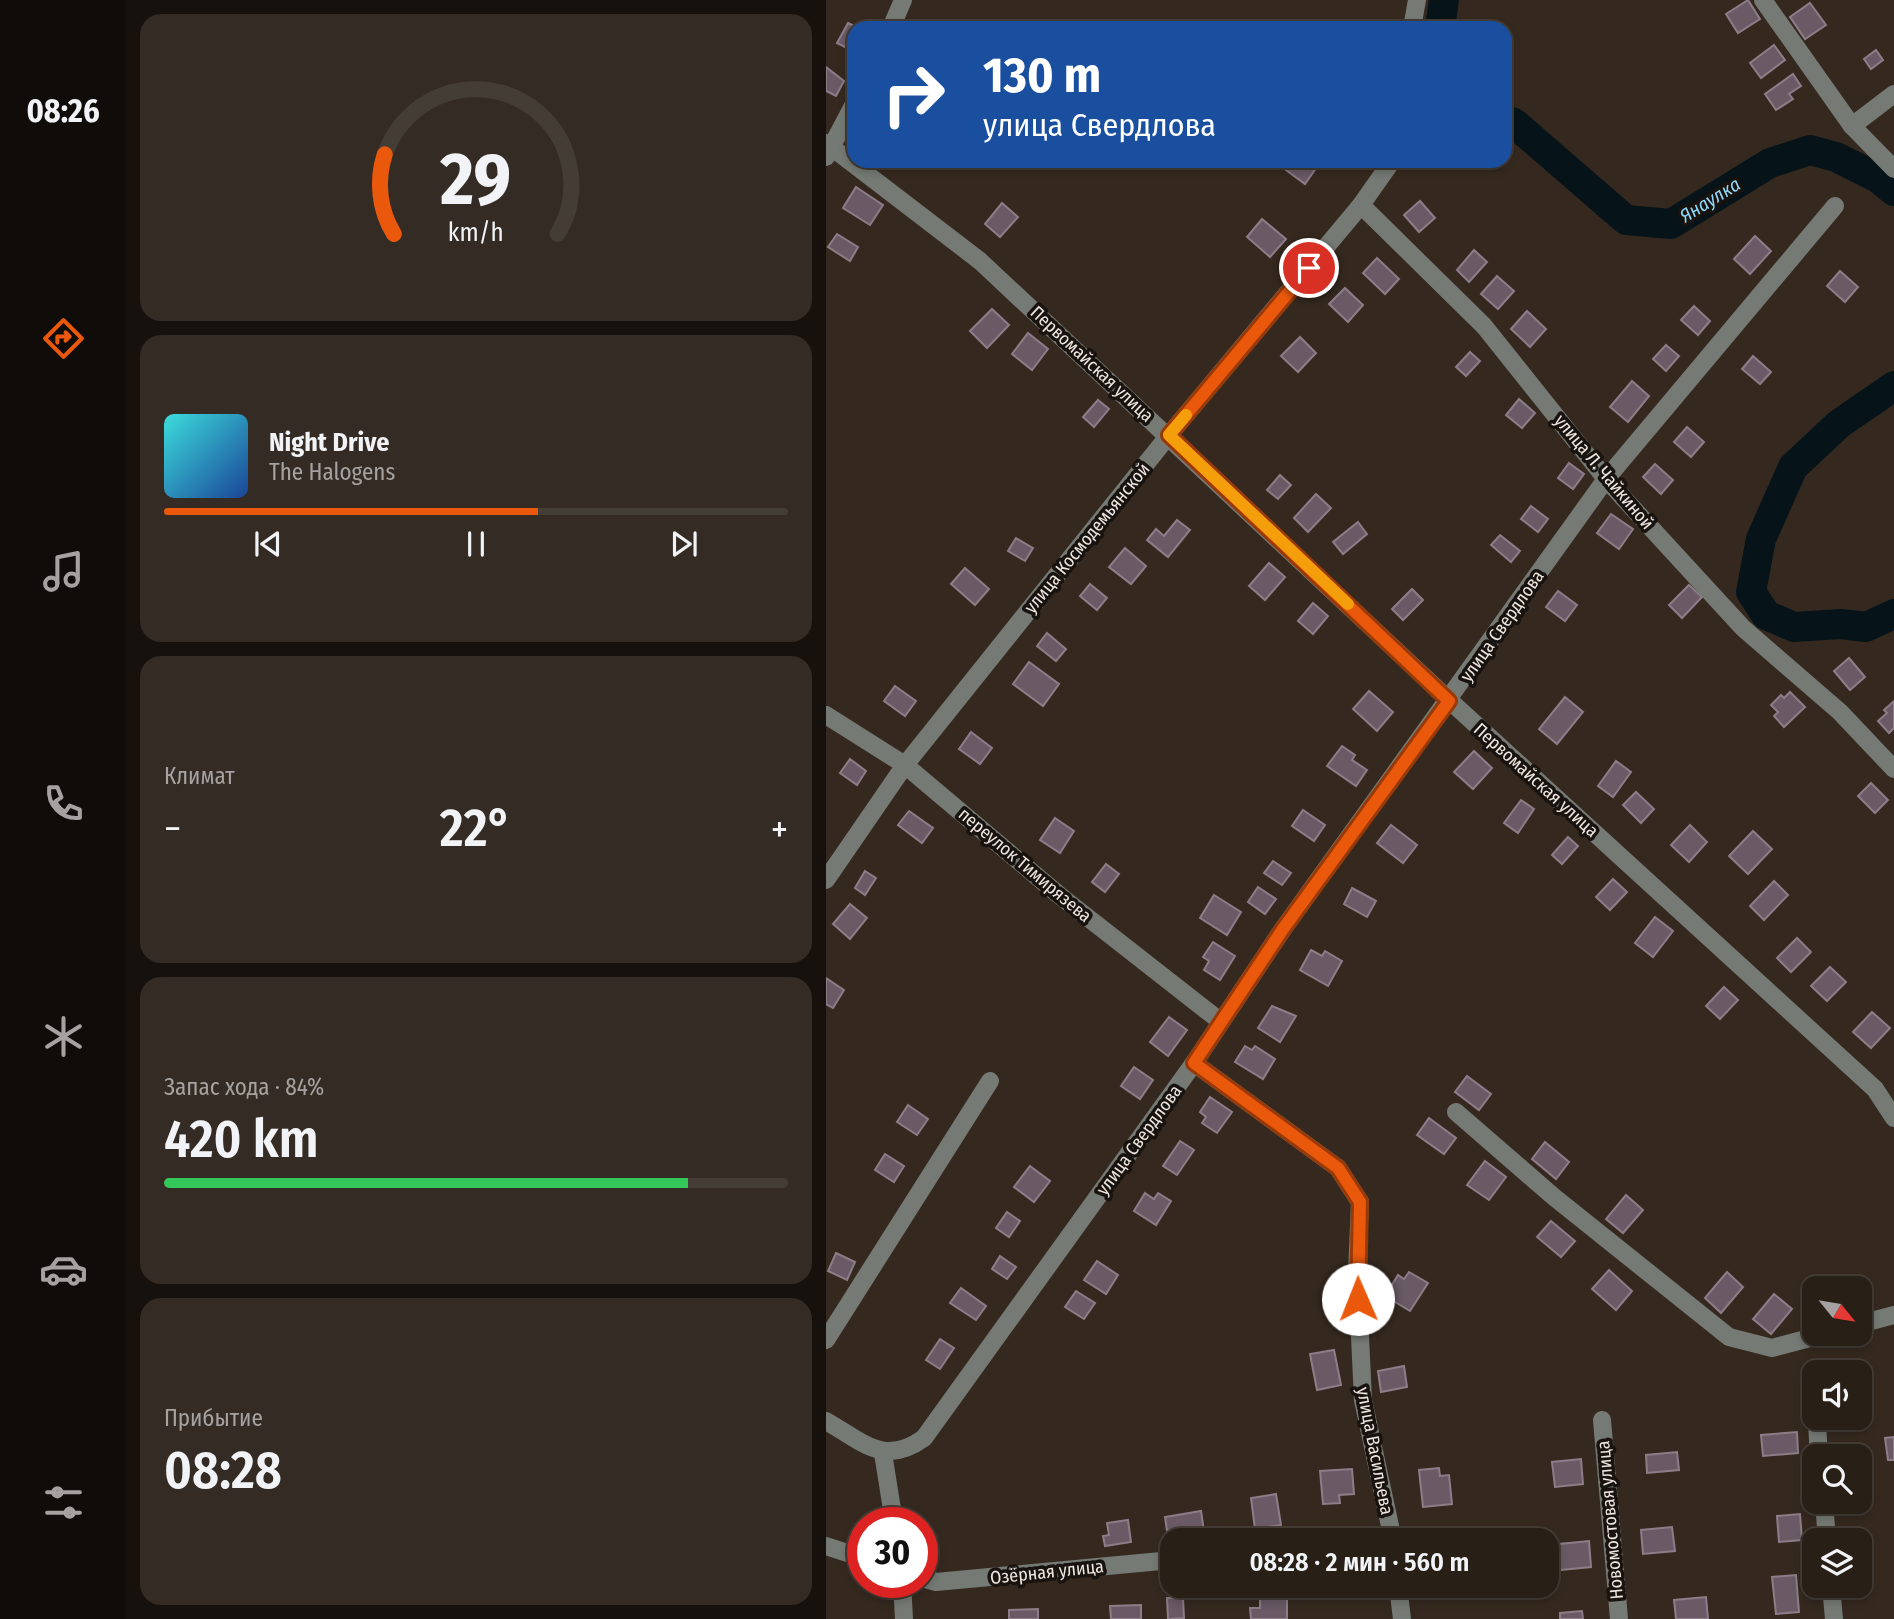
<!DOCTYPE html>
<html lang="ru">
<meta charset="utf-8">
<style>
:root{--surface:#281f17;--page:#342c24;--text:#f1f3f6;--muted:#a5a2a1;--line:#443d36;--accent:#ea580c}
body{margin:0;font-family:"Fira Sans Condensed",sans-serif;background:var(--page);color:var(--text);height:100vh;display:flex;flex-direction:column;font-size:26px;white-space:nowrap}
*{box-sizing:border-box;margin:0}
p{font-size:23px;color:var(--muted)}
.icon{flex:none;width:38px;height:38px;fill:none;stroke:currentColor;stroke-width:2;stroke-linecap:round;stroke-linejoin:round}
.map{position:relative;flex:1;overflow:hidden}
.drawer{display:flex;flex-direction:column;gap:14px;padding:14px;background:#16110d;width:700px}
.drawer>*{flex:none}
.guide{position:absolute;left:21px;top:21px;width:665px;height:147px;border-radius:21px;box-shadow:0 4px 10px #0003,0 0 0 2px var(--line);background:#1a4fa0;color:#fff;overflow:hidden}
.needle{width:46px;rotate:120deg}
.tools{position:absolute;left:976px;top:1276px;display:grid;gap:14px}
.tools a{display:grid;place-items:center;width:70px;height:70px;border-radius:14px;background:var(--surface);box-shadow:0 4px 10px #0003,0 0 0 2px var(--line);font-size:35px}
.speed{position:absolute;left:21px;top:1507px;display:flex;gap:14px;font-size:35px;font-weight:700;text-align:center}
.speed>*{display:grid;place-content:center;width:91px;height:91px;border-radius:50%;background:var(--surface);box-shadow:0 4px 10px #0003,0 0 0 2px var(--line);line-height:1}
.speed .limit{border:10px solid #d22;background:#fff;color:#111}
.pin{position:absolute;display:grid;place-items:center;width:60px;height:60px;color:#fff;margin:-30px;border:4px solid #fff;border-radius:50%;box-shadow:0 2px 7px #0007}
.me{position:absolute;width:77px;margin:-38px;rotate:359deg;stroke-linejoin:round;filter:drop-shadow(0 0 5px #0008)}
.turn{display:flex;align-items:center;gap:24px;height:147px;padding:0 21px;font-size:32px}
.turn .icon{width:91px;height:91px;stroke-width:2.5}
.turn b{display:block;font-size:49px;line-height:60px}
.big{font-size:52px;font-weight:600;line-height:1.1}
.drawer .tile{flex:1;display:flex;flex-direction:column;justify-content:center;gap:10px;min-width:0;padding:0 24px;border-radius:21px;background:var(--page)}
.drawer .dial{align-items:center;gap:0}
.dial svg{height:182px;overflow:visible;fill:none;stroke:var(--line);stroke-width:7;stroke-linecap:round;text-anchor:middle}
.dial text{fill:var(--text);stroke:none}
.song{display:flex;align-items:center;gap:21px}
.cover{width:84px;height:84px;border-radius:10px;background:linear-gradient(135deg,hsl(180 70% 55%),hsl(220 70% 35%))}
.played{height:7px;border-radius:4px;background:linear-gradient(90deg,var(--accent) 60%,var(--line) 60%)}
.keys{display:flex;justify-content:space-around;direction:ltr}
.heat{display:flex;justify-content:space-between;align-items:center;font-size:38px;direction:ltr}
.charge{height:10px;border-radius:5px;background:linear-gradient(90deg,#34c759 84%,var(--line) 0)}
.trip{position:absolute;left:334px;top:1528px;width:399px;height:70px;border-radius:21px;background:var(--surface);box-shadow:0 4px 10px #0003,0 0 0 2px var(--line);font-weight:600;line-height:70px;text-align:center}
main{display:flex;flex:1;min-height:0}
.dock{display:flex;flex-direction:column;width:126px;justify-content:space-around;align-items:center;background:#100c09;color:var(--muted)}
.dock .icon{width:49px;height:49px}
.dock .current{color:var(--accent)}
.dock b{font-size:32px;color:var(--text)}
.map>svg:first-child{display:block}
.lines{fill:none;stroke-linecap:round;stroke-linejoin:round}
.river{stroke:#06141a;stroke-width:30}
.building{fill:#695a65;stroke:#8c7d88;stroke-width:2}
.minor{stroke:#757a74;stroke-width:18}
.route-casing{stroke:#983908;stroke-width:18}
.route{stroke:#ea580c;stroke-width:12}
.slow{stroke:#f59e0b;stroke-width:12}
.labels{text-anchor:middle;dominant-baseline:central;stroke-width:7;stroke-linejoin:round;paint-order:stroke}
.street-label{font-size:18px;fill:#eee6e0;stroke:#18130f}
.water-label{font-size:19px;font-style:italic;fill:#90dbfc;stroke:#18130f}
</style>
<main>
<nav class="dock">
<b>08:26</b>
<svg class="icon current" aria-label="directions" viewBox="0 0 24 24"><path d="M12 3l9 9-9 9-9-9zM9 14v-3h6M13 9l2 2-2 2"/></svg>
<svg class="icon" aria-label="music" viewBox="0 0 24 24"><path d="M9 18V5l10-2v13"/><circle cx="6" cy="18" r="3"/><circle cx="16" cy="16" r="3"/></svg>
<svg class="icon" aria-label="phone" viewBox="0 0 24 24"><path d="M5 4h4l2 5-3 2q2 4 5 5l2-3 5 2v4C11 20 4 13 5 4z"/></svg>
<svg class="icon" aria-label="climate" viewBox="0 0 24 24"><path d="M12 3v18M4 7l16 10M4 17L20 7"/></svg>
<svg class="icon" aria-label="car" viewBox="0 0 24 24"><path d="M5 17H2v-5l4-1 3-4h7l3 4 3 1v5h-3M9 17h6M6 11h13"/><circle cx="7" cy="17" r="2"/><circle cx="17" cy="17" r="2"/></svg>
<svg class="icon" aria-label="filters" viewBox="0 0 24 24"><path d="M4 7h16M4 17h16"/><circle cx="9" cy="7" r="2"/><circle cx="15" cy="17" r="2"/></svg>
</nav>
<section class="drawer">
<div class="tile dial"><svg viewBox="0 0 100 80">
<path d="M14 69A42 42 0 1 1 86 69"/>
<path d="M14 69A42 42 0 0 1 10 34" stroke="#ea580c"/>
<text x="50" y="56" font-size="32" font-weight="700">29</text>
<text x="50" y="72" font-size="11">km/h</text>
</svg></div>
<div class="tile">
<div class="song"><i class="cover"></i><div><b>Night Drive</b><p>The Halogens</p></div></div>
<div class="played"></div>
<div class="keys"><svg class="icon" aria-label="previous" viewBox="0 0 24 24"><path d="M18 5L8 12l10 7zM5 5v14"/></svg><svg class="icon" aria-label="pause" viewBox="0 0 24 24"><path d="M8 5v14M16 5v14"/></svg><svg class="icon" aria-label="next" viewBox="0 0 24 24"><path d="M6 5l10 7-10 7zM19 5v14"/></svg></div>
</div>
<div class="tile"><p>Климат</p>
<div class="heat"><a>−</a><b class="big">22°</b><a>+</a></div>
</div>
<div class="tile"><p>Запас хода · 84%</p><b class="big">420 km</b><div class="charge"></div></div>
<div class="tile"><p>Прибытие</p><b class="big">08:28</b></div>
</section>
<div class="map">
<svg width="1068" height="1619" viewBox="0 0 1068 1619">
<rect width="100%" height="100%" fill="#35291f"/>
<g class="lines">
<g class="river">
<path d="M614 28 618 0"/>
<path d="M679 120 688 123 800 220 845 224 944 163 984 150 1010 157 1052 178 1068 191"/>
<path d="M1068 386 1013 424 967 467 935 539 925 592 940 615 968 627 1015 624 1040 627 1068 614"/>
</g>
</g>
<g class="building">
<path d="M922 0 934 19 912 33 900 14Z"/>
<path d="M984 3 1000 25 979 39 964 17Z"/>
<path d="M22 23 32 28H28L27 51 11 43Z"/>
<path d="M948 45 959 60 935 78 924 63Z"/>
<path d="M1050 50 1057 60 1045 69 1038 59Z"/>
<path d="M0 67 18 81 10 96 0 91Z"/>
<path d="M967 74 975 86 963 94 967 99 950 110 939 94Z"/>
<path d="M466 161H495L479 184 460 170Z"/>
<path d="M30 187 57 205 44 225 17 208Z"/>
<path d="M594 201 609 218 593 232 578 215Z"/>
<path d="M176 203 192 217 174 237 159 224Z"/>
<path d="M436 219 460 239 444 257 421 237Z"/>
<path d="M11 234 32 247 24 261 2 247Z"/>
<path d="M929 236 945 251 924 274 908 259Z"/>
<path d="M648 250 661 262 643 282 631 270Z"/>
<path d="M551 258 573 279 559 294 537 273Z"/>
<path d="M1014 271 1032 287 1019 302 1001 286Z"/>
<path d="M671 276 688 291 672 309 655 294Z"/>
<path d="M519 288 537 305 522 322 503 304Z"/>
<path d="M868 306 884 321 872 335 855 320Z"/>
<path d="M166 309 183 325 161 348 144 331Z"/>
<path d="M701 311 720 329 704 347 685 329Z"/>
<path d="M202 333 222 349 206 370 186 354Z"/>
<path d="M474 337 490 353 472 372 455 356Z"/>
<path d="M840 345 853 356 840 371 827 359Z"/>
<path d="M644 352 654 361 640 376 630 367Z"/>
<path d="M927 356 945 372 934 384 916 369Z"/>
<path d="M806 381 823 396 802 422 784 407Z"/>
<path d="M693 399 709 413 696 428 680 415Z"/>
<path d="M272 400 283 409 268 427 257 417Z"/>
<path d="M861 427 878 442 865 457 848 442Z"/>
<path d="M743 463 758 474 747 489 732 478Z"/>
<path d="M829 464 847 480 835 494 817 477Z"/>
<path d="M454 475 465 485 452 499 441 490Z"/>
<path d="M490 494 505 508 482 532 468 518Z"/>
<path d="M705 506 722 519 712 532 695 519Z"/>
<path d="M785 514 807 529 793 549 771 533Z"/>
<path d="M351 520 364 530 342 557 321 540 330 529 338 536Z"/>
<path d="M532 522 541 534 517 554 507 542Z"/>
<path d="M674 535 694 551 685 562 665 545Z"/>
<path d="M190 538 207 548 199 561 182 551Z"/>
<path d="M299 548 320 566 305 584 283 567Z"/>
<path d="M443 563 459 577 439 600 423 586Z"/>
<path d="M139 568 163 589 149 605 125 584Z"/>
<path d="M264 584 281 598 271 610 254 596Z"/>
<path d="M863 585 876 597 856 618 843 605Z"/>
<path d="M586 589 597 600 577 620 566 609Z"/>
<path d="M732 591 751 605 739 621 720 607Z"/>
<path d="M487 603 502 616 487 634 472 621Z"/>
<path d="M221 633 240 649 230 661 211 646Z"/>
<path d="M1023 658 1039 677 1024 690 1008 671Z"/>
<path d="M203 662 233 684 217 706 187 684Z"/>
<path d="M69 686 90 701 79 716 58 701Z"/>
<path d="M543 691 567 712 551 731 527 709Z"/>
<path d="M964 692 979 707 958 727 948 716 952 712 945 705 955 695 958 698Z"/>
<path d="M739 697 757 712 731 744 713 729Z"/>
<path d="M1068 701V728L1063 733 1052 721 1061 713 1058 710Z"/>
<path d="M145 732 166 748 154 764 133 749Z"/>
<path d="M516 746 529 755 526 760 541 770 530 786 501 766Z"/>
<path d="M648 751 666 768 647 789 628 772Z"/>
<path d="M24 759 40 771 31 785 14 773Z"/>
<path d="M790 761 805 772 787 797 772 786Z"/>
<path d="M1045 783 1062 800 1049 813 1032 796Z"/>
<path d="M810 792 828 809 815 823 797 805Z"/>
<path d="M695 800 708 809 692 833 678 823Z"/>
<path d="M477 810 499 825 488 841 466 826Z"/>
<path d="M83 811 107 828 96 843 72 825Z"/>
<path d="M229 818 248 831 234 853 214 840Z"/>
<path d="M565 825 591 845 577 863 551 843Z"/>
<path d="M864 825 881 842 863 862 845 845Z"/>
<path d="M927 831 946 849 922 874 903 856Z"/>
<path d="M742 837 752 846 736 864 726 855Z"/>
<path d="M447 861 465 873 456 885 438 873Z"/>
<path d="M280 864 293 874 279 892 266 882Z"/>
<path d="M39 871 50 878 39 895 29 888Z"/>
<path d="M787 879 801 892 784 910 770 897Z"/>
<path d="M948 881 962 895 938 920 924 906Z"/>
<path d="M432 887 450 899 439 914 422 902Z"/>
<path d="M526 888 550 901 541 917 518 904Z"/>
<path d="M388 895 415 912 401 935 374 918Z"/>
<path d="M24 904 41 918 24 939 7 924Z"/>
<path d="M829 917 847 931 827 957 809 943Z"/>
<path d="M971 938 985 952 965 972 951 958Z"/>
<path d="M387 942 409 956 394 980 378 970 383 961 377 957Z"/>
<path d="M485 950 496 956 499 951 516 961 502 986 474 970Z"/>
<path d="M1004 967 1020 982 1001 1001 985 986Z"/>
<path d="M0 978 18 990 7 1008 0 1004Z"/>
<path d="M898 987 912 1000 894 1019 880 1006Z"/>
<path d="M446 1006 470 1016 454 1042 432 1028Z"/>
<path d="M1046 1012 1064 1028 1045 1048 1027 1032Z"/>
<path d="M343 1017 361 1030 342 1056 324 1042Z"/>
<path d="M419 1046 426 1050 429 1046 449 1059 437 1079 409 1062Z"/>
<path d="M308 1067 327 1080 314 1099 295 1086Z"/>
<path d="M641 1076 665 1094 653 1110 629 1092Z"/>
<path d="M384 1097 406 1112 391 1133 376 1123 380 1117 374 1112Z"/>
<path d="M82 1105 102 1119 91 1135 71 1122Z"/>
<path d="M603 1118 630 1138 618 1154 591 1135Z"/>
<path d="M354 1141 368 1150 351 1175 337 1166Z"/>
<path d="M719 1142 743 1162 730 1179 706 1159Z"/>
<path d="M59 1154 78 1166 68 1182 49 1170Z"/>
<path d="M659 1161 680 1177 663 1200 641 1185Z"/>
<path d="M204 1166 224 1181 208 1202 188 1187Z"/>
<path d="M319 1193 328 1199 332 1193 345 1201 330 1225 308 1211Z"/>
<path d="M800 1195 817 1210 797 1233 780 1219Z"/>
<path d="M181 1212 194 1221 183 1237 170 1228Z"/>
<path d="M725 1221 749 1241 735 1257 711 1237Z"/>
<path d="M10 1253 29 1262 21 1280 2 1271Z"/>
<path d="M174 1256 190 1267 181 1279 166 1269Z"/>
<path d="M271 1261 292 1275 280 1294 258 1280Z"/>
<path d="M783 1270 806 1291 790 1310 766 1289Z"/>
<path d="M583 1272 602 1283 584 1311 559 1296 572 1275 578 1279Z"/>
<path d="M901 1272 917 1287 895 1313 879 1298Z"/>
<path d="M135 1288 160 1306 150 1320 124 1303Z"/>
<path d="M250 1291 269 1303 258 1319 239 1307Z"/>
<path d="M948 1294 966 1309 945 1334 927 1319Z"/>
<path d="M114 1339 128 1348 114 1369 100 1360Z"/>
<path d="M508 1350 515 1385 491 1390 484 1354Z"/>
<path d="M578 1366 581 1387 555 1392 552 1371Z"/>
<path d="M971 1432 972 1453 937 1456 935 1435Z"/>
<path d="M1068 1437V1460H1062L1059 1438Z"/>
<path d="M851 1452 853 1470 821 1473 820 1455Z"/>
<path d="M755 1459 757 1484 729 1487 726 1462Z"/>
<path d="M613 1468 614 1476 623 1475 626 1504 597 1507 593 1470Z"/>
<path d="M526 1469 528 1494 513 1495 514 1503 497 1504 494 1471Z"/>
<path d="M450 1494 455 1525 429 1529 425 1498Z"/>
<path d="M375 1511 379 1538 350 1540 348 1529 341 1531 339 1517Z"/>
<path d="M974 1514 976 1540 953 1542 951 1516Z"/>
<path d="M302 1520 305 1542 279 1546 277 1536 283 1535 281 1523Z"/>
<path d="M846 1527 849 1551 817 1554 815 1530Z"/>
<path d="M763 1541 765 1567 725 1571 723 1545Z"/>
<path d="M970 1575 973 1612 950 1614 946 1577Z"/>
<path d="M461 1594V1619H425L424 1608H434V1595Z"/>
<path d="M880 1597 882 1619H850L848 1600Z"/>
<path d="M341 1598H357L358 1618 342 1619Z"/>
<path d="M315 1605V1619H285L284 1606Z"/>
<path d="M212 1609V1619H183V1610Z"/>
<path d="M756 1611 757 1619H734V1613Z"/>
</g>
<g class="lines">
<g class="minor">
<path d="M937 0 1026 126 1068 169"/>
<path d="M65 28 77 0"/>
<path d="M586 28 591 0"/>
<path d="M1026 126 1068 94"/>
<path d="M0 143 154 261 623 700 1049 1089 1068 1118"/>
<path d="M0 157 28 104"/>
<path d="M535 205 658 326 780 479 917 628 1014 712 1068 769"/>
<path d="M0 715 79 765 233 895 394 1021"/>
<path d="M0 880 79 765 343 435 535 205 566 161"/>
<path d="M368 1063 512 1168 534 1202 531 1273 537 1400 567 1540"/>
<path d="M630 1112 728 1197 903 1337 946 1348 999 1334"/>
<path d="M1034 1324 1068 1315"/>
<path d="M0 1340 164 1081"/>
<path d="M776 1420 793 1619"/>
<path d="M0 1421C37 1442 58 1467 98 1438L368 1063 457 929 780 479 1009 206"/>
<path d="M991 1424 993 1456"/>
<path d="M57 1453 68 1522"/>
<path d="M998 1502 1001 1540"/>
<path d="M549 1540 567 1538"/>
<path d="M0 1546 37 1558"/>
<path d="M96 1578 110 1582 346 1560"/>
<path d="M76 1582 78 1619"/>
<path d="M572 1586 576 1619"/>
<path d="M1005 1586 1008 1619"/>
</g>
</g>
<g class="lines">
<g class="route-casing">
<path id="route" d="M483 268 343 435 623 701 457 929 368 1063 512 1168 534 1202 532 1299"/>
</g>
<use href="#route" class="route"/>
<path class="slow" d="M360 415 343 435 522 604"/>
</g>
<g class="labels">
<g class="street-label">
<text transform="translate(266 364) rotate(43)">Первомайская улица</text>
<text transform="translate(778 472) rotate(50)">улица Л. Чайкиной</text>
<text transform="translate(261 538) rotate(-51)">улица Космодемьянской</text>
<text transform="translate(676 626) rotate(-55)">улица Свердлова</text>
<text transform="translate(710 780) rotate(42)">Первомайская улица</text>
<text transform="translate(199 865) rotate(40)">переулок Тимирязева</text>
<text transform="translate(313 1140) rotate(-54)">улица Свердлова</text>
<text transform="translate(549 1451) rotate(79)">улица Васильева</text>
<text transform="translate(784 1520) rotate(-95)">Новомостовая улица</text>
<text transform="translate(221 1572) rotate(-6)">Озёрная улица</text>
</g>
<g class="water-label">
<text transform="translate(884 200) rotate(-32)">Янаулка</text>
</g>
</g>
</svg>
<div class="tools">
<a><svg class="needle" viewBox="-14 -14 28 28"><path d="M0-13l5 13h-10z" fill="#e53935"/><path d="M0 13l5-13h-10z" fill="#a5a2a1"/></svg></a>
<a><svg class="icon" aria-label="sound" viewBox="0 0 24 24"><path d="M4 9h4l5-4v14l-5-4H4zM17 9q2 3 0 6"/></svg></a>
<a><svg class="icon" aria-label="search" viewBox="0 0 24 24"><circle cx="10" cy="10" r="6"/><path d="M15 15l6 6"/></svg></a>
<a><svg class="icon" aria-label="layers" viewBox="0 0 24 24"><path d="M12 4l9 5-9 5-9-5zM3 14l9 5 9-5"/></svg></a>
</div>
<div class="speed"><div class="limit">30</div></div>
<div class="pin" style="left:483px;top:268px;background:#d93025"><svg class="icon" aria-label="arrive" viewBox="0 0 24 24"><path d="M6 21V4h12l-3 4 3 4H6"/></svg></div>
<svg class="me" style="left:532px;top:1299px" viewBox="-20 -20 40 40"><circle r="19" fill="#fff"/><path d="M0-13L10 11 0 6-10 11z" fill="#ea580c"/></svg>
<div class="trip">08:28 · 2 мин · 560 m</div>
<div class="guide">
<div class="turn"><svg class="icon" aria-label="right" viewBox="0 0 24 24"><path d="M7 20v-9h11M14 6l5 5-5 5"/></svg><div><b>130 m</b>улица Свердлова</div></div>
</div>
</div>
</main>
